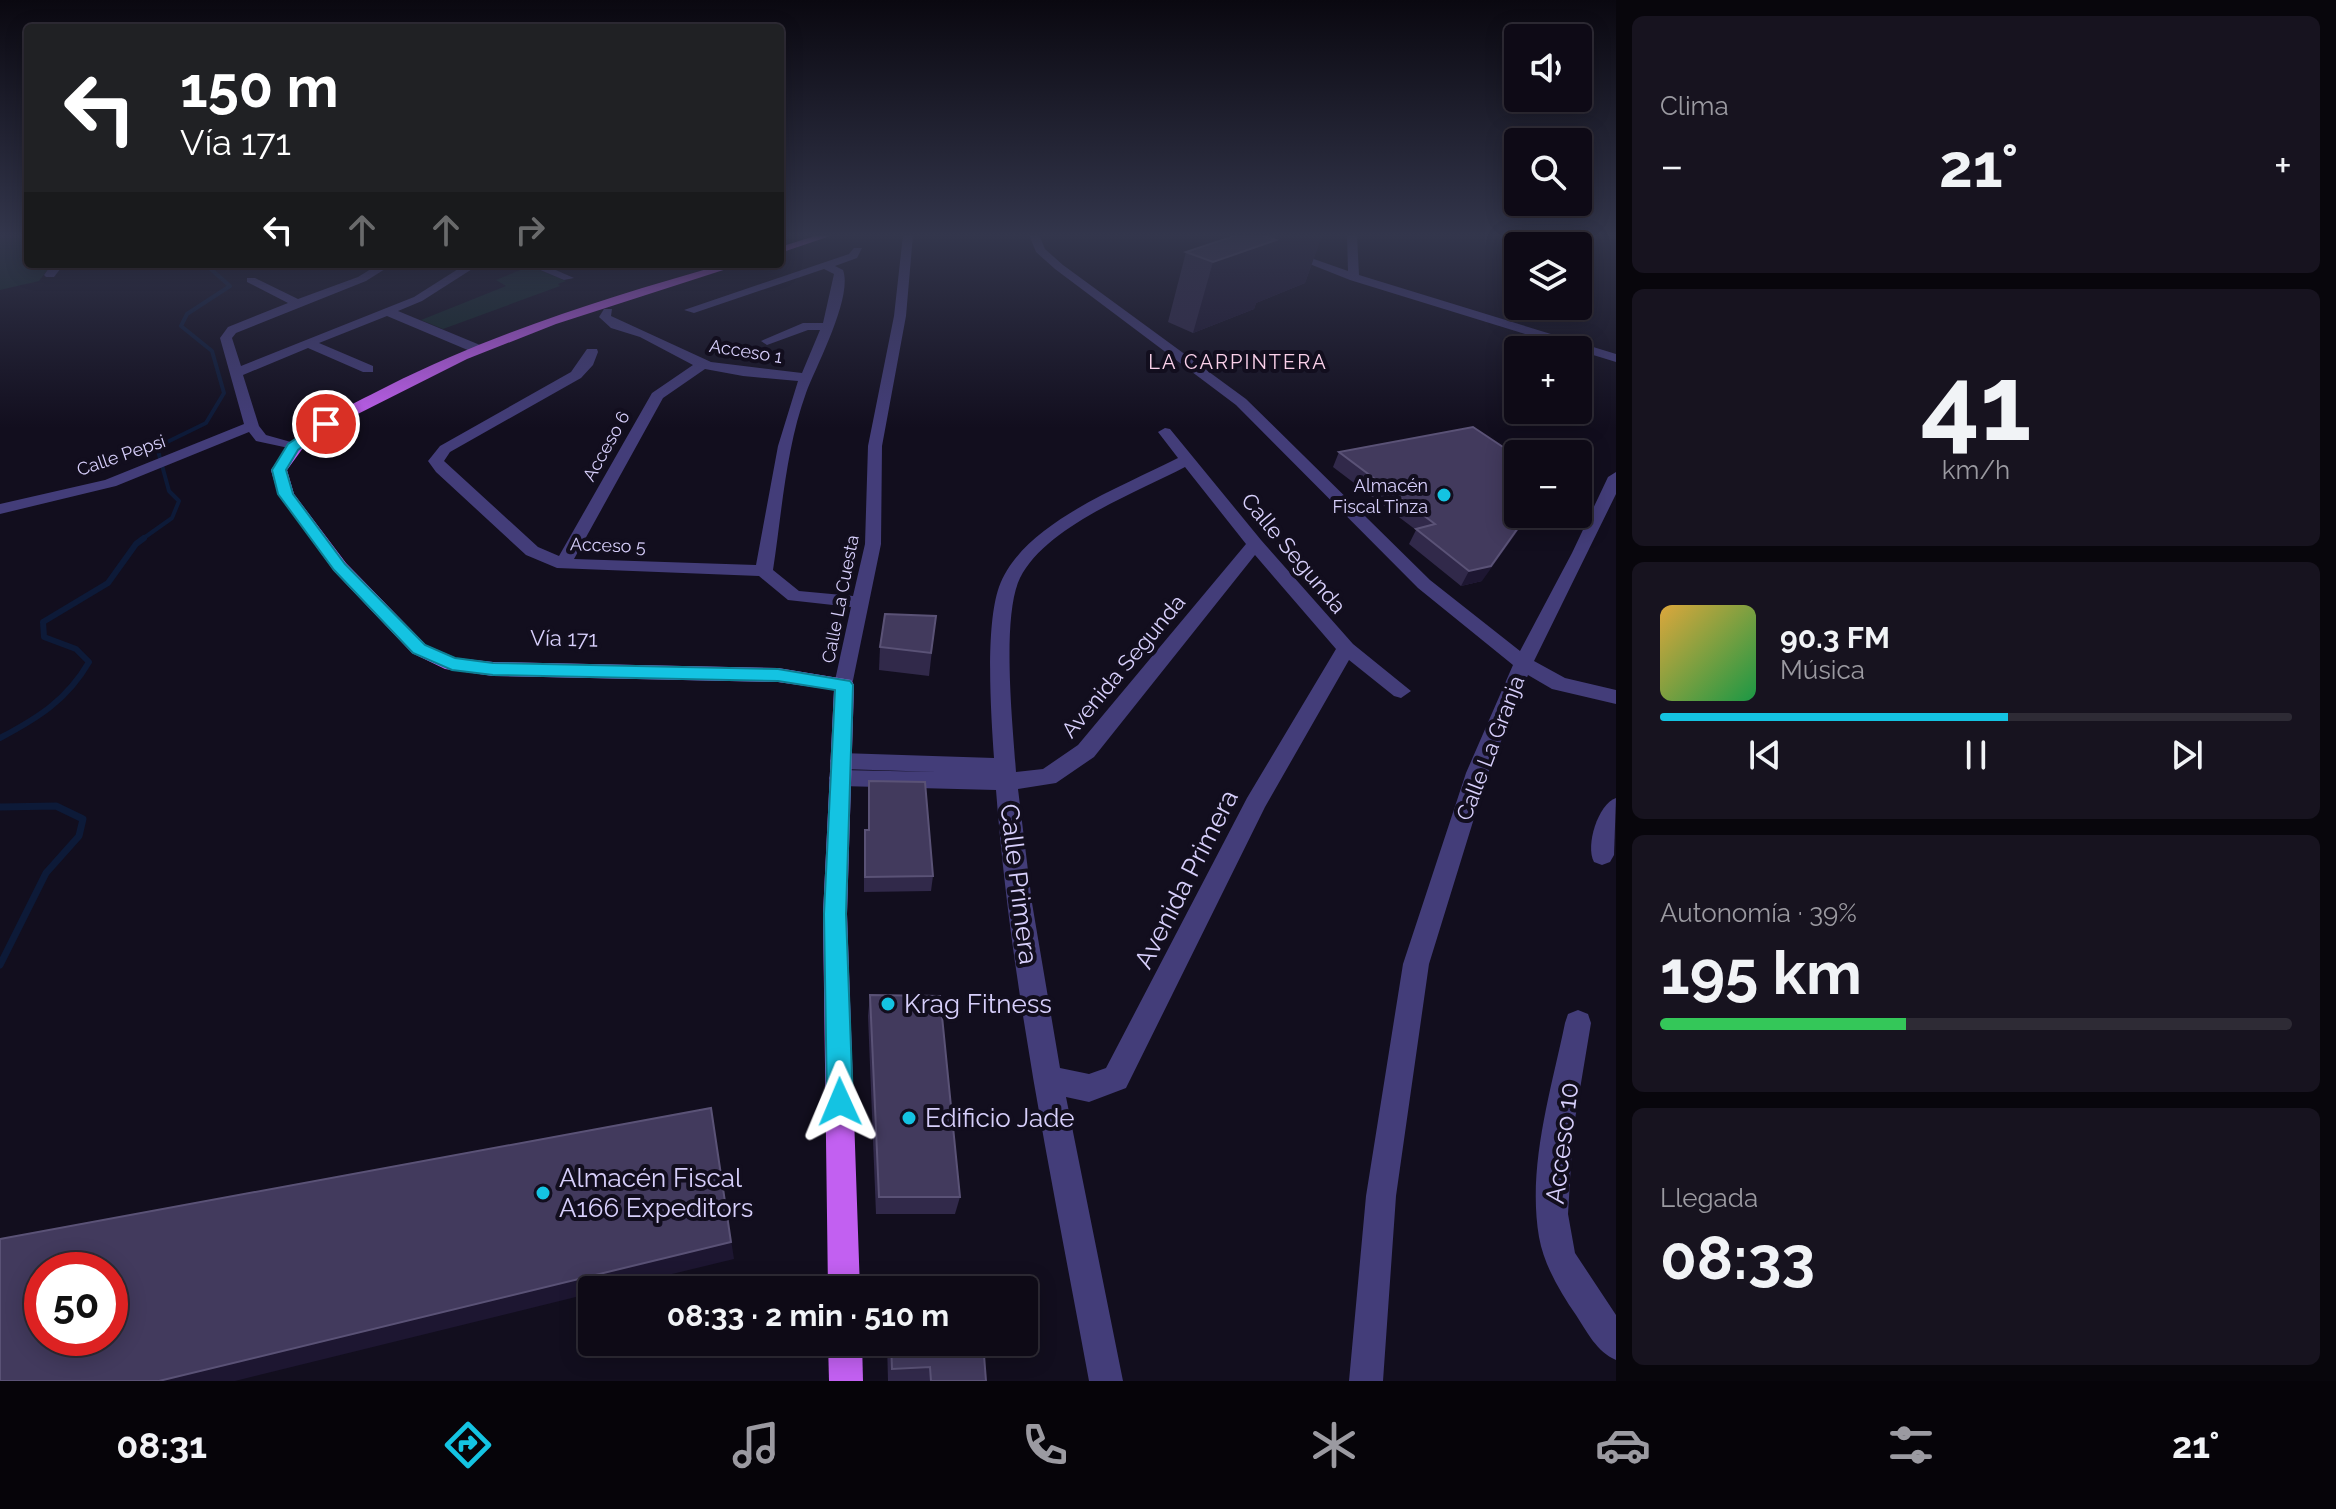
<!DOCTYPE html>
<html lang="es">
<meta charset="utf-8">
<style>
:root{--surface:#0e0a16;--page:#17131f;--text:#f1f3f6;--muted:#9b9aa1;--line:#2e2b35;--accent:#14c3e2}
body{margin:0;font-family:Raleway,sans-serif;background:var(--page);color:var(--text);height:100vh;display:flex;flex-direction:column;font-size:30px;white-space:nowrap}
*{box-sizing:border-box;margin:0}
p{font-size:26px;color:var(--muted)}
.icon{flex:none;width:44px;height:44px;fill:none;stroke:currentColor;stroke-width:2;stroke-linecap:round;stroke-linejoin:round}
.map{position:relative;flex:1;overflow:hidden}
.side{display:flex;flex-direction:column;gap:16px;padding:16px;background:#08060c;width:720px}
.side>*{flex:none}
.hud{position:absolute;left:24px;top:24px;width:760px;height:244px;border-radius:8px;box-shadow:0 4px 20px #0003,0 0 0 2px var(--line);background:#202124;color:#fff;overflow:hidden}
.controls{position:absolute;left:1504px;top:24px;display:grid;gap:16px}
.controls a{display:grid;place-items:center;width:88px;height:88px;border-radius:8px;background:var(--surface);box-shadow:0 4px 20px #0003,0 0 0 2px var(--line);font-size:40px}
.speed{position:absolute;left:24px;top:1252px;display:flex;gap:16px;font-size:40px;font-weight:700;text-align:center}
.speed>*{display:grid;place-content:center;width:104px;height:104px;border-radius:50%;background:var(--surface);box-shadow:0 4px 20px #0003,0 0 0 2px var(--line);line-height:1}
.speed .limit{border:12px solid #d22;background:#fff;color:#111}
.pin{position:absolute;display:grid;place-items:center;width:68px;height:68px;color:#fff;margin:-34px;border:4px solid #fff;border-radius:50%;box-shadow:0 2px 8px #0007}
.me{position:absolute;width:88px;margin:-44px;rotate:359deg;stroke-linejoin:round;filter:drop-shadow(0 0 6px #0008)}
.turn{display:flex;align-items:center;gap:28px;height:168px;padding:0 24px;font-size:36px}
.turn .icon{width:104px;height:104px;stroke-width:2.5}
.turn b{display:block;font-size:56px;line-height:68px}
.lanes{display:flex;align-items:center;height:76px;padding:0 24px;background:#0003;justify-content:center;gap:40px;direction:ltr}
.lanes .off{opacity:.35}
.big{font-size:60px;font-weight:700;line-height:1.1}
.side .widget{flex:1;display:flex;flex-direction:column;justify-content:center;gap:12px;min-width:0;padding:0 28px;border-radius:12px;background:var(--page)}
.side .dial{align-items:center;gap:0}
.dial b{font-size:104px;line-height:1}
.song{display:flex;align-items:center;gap:24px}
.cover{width:96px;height:96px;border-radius:12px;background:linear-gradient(135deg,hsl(40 70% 55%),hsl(140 70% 35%))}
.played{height:8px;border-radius:4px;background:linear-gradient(90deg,var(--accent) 55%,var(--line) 55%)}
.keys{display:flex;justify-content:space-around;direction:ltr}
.heat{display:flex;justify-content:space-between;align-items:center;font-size:44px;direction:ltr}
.charge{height:12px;border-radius:6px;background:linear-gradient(90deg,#34c759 39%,var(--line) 0)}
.trip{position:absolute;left:578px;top:1276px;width:460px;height:80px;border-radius:8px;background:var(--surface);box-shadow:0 4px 20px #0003,0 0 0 2px var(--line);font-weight:700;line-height:80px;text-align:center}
.tab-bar{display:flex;height:128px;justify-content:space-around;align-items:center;background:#060409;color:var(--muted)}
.tab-bar .icon{width:56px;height:56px}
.tab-bar .selected{color:var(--accent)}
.tab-bar b{font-size:36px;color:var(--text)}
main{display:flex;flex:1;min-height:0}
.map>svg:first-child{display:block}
.green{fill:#122727}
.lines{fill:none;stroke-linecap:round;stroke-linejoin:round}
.stream-far2{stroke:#0d1a38;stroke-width:4}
.stream-far1{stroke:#0d1a38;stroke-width:6}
.stream{stroke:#0d1a38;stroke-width:7}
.minor{fill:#433d79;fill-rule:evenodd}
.major{fill:#c260f1;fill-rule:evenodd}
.wall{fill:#31294a}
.shaded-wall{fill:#1d1631}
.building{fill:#423a5d;stroke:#5a5276;stroke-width:2;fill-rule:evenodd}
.route{fill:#14c3e2;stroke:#0d7f93;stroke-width:2}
.poi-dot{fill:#14c3e2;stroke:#120e1e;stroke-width:3}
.labels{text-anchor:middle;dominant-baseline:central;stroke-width:8;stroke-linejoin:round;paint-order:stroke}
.far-street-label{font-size:18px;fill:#d7cffb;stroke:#120e1e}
.far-poi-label{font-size:18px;fill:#d7cffb;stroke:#120e1e;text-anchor:end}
.far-neighbourhood-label{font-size:20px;letter-spacing:2px;fill:#fbd1ea;stroke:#120e1e}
.street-label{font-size:22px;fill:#d7cffb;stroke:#120e1e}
.near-street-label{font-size:26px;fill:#d7cffb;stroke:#120e1e}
.near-poi-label{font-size:26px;fill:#d7cffb;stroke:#120e1e;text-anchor:start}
</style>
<main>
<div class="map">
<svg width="1616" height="1381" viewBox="0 0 1616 1381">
<rect width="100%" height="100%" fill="#120e1e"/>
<g class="green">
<path d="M0 235H28V264H52L39 281 0 290Z"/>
<path d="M530 266 566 281 558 284 560 286 443 329 421 320 506 286 496 280Z"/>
</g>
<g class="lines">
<path class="stream-far2" d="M141 540 172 518 179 501 169 491 157 447 206 423 224 393 212 351 181 326 187 314 230 286 205 264"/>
<path class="stream-far1" d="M0 738C38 718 67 700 89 662L76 649 44 637 43 622 108 583 136 544 144 538"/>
<path class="stream" d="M0 807 56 806 83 819 79 836 46 873 0 965"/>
<g class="minor">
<path d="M903 235H913L906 316 882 446 881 544 851 690 844 692 834 685 851 607 788 600 759 576 557 568 526 555 436 472 428 461 440 446 571 372 587 349H597L598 352 593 365 581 378 450 452 444 461 538 547 559 556 652 393 693 365 640 337 611 328 599 317 604 309H612L611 316 711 362 802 373 820 330H808L767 345 761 341 803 323H823L834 274 824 269 694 313 684 310 849 254 854 248H862L857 258 835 266 843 270C853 297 817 364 806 393 786 448 782 511 773 570L799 591 853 596 865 544 868 446 894 316ZM705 369 743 376 798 381 778 446 756 565 574 559 663 398Z"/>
<path d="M1029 235H1039L1045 249 1063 265 1246 399 1430 580 1520 651 1572 553 1608 477 1616 472V494L1534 661 1565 678 1616 690V704L1552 689 1528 675 1488 773 1429 964 1396 1196 1383 1381H1349L1366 1196 1403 964 1466 773 1513 665 1418 588 1236 405 1055 269 1036 252Z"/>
<path d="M1347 235H1357L1359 275 1616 354V362L1350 280 1282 253 1291 251 1348 271Z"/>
<path d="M52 264H64L54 277H46L44 275Z"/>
<path d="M379 264H393L366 281 236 333 232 338 241 366 414 297 466 264H480L422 301 398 311 480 345V351H470L387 316 319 343 373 366V372H363L308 348 243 375 259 426 266 435 298 444V450L256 441 249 432 116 486 0 514V504L105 480 244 424 220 338 228 327 288 303 247 282V278H255L298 299 358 277Z"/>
<path d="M526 264H542L574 278 564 280Z"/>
<path d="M1165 428 1170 429 1261 540 1353 644 1411 691 1401 698 1394 696 1349 660 1265 807 1126 1088 1089 1102 1066 1097 1123 1381H1089C1053 1185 1011 989 996 790L840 786 832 784 829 778 832 772 840 770 938 772 841 769 833 767 830 761 833 755 841 753 994 758C991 714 985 627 999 587 1022 523 1122 487 1178 458L1158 432ZM1185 467 1246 544 1078 745 1043 769 1016 772C1013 727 1001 617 1020 578 1046 526 1136 493 1185 467ZM1255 555 1336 649 1247 798 1106 1068 1089 1074 1060 1068 1032 903 1018 789 1056 783 1094 757Z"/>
<path d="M1616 798 1614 855 1610 862 1602 865 1594 862C1585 846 1598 804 1616 798Z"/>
<path d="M1578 1010 1588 1014 1591 1023 1573 1131 1568 1214 1575 1253 1616 1315V1360C1597 1352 1587 1332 1576 1315 1560 1292 1544 1265 1539 1237 1527 1167 1551 1091 1565 1023L1568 1014Z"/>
</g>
<g class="major">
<path d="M818 235H833L780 253V247Z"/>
<path d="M724 264H742L556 324 467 359 326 430 303 448 287 470 294 494 346 563 426 645 456 658 493 662 778 668 851 680 854 685 847 914 860 1290H828L823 914 834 690 778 682 493 676 445 669 412 653 334 571 278 494 271 470C301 427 343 409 388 386 495 332 609 297 724 264Z"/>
<path d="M828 1342H862L863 1381H829Z"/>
</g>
</g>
<g class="wall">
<path d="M1237 235H1322L1305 283 1256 303 1254 309 1193 333 1168 322 1186 252Z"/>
<path d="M1473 427 1482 581 1461 586 1409 544 1416 530 1333 467 1339 452Z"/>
<path d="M936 616 929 676 879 670 880 647Z"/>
<path d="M869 781 933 876 931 891 864 892V846L865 830H868Z"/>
<path d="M870 995 960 1197 955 1214H876L868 1016Z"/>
<path d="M887 1342H983L986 1381H888Z"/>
</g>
<g class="shaded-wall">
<path d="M1276 235H1322L1305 283 1256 303 1254 309 1193 333 1213 262 1274 241Z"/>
<path d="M1528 514H1530L1482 581 1461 586 1469 571Z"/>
<path d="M711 1108 734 1259 606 1290H592V1293L235 1381H159Z"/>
</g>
<g class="building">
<path d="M1237 235H1260L1276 240 1213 262 1186 252Z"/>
<path d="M1473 427 1518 457V514H1528L1491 566 1469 571 1416 529 1435 524 1339 452Z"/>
<path d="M885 614 936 616 931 653 880 647Z"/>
<path d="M869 781 925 782 933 876 865 877V830H869Z"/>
<path d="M870 995 940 996 960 1197H879Z"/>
<path d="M711 1108 731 1242 159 1381H0V1239ZM42 1270H110V1338H42Z"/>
<path d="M891 1342H983L986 1381H931L930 1367 892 1369Z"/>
</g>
<linearGradient id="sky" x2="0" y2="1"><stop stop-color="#0a0810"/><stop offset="0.55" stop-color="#33364c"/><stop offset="1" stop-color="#33364c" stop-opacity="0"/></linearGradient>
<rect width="1616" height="428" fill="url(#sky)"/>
<path class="route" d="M322 421 333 424 298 450 286 470 293 494 345 564 425 645 455 658 493 663 778 669 850 681 853 685 846 914 853 1102 849 1111 840 1115 830 1111 827 1102 824 914 835 690 778 681 493 675 452 670 413 653 334 570 278 494 272 470 288 444Z"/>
<g class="poi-dot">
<circle cx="1444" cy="495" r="8"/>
<circle cx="888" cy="1004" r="8"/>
<circle cx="909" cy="1118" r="8"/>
<circle cx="543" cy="1193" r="8"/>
</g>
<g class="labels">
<g class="far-street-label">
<text transform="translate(746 351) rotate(9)">Acceso 1</text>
<text transform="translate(606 446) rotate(-61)">Acceso 6</text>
<text transform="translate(121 455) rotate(-19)">Calle Pepsi</text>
<text transform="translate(608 545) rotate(2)">Acceso 5</text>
<text transform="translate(840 599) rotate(-79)">Calle La Cuesta</text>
</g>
<g class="far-poi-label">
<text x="1428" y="485">Almacén<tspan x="1428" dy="21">Fiscal Tinza</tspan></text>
</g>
<g class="far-neighbourhood-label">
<text x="1238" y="362">LA CARPINTERA</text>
</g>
<g class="street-label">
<text transform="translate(1294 553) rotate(50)">Calle Segunda</text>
<text transform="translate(564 638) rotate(1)">Vía 171</text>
<text transform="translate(1123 666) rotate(-50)">Avenida Segunda</text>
<text transform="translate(1490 748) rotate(-69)">Calle La Granja</text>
</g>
<g class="near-street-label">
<text transform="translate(1186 879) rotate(-63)">Avenida Primera</text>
<text transform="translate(1019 884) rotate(83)">Calle Primera</text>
<text transform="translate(1562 1143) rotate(-83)">Acceso 10</text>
</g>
<g class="near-poi-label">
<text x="904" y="1004">Krag Fitness</text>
<text x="925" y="1118">Edificio Jade</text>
<text x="559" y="1178">Almacén Fiscal<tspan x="559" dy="30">A166 Expeditors</tspan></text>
</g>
</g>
</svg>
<div class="controls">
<a><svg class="icon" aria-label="sound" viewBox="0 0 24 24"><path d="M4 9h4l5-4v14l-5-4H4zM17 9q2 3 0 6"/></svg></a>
<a><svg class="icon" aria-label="search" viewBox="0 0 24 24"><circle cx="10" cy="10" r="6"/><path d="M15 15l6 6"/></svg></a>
<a><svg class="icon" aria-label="layers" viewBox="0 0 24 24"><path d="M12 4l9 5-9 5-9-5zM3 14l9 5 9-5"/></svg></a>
<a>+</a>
<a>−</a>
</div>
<div class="speed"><div class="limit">50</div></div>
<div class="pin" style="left:326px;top:424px;background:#d93025"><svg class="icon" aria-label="arrive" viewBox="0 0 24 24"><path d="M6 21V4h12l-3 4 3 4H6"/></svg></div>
<svg class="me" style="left:840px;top:1102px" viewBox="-20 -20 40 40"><path d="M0-17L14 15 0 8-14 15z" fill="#14c3e2" stroke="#fff" stroke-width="4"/></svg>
<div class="trip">08:33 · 2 min · 510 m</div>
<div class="hud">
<div class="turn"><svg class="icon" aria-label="left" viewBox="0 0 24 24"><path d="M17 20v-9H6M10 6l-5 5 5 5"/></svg><div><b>150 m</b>Vía 171</div></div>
<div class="lanes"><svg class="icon" aria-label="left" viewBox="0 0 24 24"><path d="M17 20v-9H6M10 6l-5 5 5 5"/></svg><svg class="icon off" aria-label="ahead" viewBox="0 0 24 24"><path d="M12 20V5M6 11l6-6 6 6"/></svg><svg class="icon off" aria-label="ahead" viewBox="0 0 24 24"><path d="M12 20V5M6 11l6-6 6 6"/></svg><svg class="icon off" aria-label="right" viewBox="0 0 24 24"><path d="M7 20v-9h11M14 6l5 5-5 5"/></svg></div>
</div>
</div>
<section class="side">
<div class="widget"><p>Clima</p>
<div class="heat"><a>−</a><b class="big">21°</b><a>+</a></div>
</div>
<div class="widget dial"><b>41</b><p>km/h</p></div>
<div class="widget">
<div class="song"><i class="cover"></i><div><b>90.3 FM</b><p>Música</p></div></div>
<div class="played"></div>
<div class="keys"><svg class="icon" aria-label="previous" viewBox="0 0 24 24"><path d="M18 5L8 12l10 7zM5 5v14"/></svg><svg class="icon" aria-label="pause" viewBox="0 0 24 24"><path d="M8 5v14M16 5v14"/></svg><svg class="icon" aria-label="next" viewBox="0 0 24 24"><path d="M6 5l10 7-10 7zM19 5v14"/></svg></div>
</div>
<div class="widget"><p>Autonomía · 39%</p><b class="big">195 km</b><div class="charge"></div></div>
<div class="widget"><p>Llegada</p><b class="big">08:33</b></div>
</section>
</main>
<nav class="tab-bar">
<b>08:31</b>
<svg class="icon selected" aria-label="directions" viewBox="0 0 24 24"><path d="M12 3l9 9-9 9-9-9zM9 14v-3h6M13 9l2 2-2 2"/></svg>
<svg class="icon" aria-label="music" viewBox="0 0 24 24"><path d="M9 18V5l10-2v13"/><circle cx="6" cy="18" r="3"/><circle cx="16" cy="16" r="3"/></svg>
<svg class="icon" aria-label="phone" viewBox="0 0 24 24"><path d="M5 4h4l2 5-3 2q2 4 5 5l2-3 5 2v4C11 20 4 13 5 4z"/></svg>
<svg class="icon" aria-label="climate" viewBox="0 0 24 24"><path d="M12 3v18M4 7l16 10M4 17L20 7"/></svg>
<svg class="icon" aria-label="car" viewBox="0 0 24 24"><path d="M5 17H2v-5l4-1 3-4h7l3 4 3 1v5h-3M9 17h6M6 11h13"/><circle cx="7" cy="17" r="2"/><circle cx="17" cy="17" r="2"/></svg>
<svg class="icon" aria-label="filters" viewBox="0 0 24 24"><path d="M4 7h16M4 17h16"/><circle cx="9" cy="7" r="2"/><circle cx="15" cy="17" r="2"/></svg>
<b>21°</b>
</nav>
